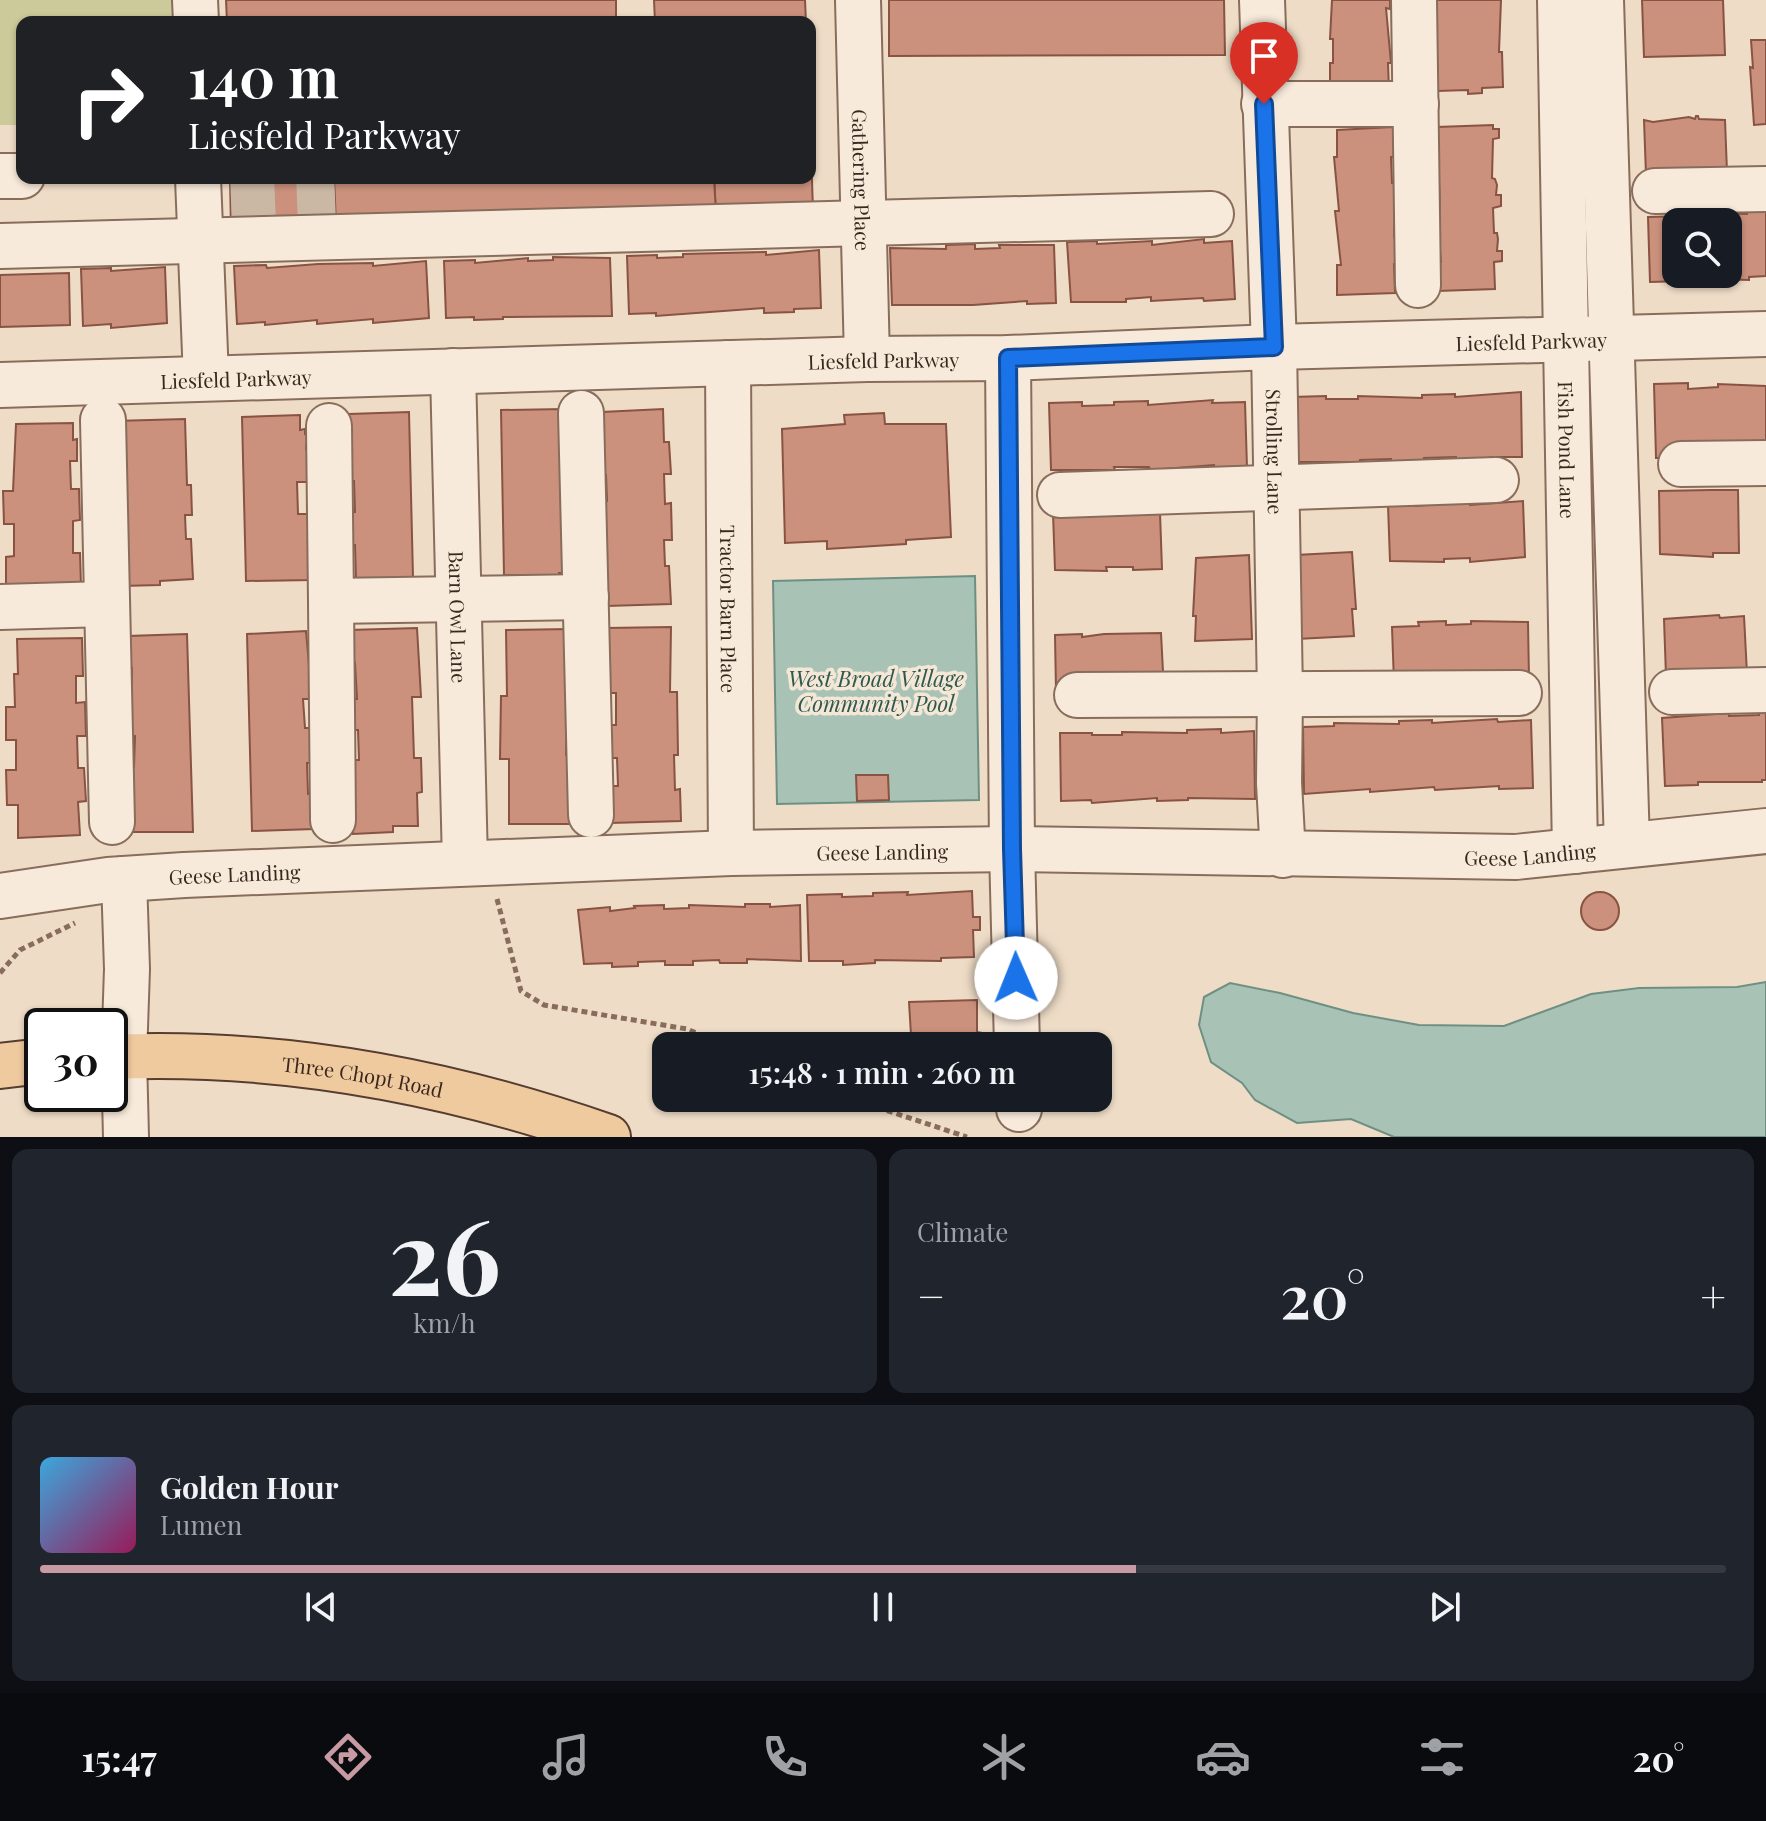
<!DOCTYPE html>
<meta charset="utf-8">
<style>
:root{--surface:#171b24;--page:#20242c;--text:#f1f3f6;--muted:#9ea1a6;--line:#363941;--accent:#c89aa4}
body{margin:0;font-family:"Playfair Display",serif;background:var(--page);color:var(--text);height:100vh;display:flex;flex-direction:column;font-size:30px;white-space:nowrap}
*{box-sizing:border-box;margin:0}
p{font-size:26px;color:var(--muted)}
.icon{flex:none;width:44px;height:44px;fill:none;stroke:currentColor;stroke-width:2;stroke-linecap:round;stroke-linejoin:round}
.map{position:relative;height:1137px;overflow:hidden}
.side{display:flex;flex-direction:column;gap:12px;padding:12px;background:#0d0f14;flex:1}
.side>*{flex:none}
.guide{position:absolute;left:16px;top:16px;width:800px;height:168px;border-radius:16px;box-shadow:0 2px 6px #0004;background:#202124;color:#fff;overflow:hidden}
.fabs{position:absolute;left:1662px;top:208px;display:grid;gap:16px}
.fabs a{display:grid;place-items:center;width:80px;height:80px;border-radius:16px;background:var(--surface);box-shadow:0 2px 6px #0004;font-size:40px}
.speed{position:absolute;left:24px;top:1008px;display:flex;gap:16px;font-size:40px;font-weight:700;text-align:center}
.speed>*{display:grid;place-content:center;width:104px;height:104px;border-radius:50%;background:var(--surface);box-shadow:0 2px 6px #0004;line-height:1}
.speed .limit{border:4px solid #111;border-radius:12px;background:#fff;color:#111}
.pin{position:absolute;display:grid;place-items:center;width:68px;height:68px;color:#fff;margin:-82px -34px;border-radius:50% 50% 50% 0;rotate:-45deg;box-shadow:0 0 8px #0007}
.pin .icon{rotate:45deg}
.me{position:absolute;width:88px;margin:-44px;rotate:359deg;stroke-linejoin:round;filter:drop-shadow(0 0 6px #0008)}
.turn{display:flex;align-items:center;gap:28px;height:168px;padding:0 40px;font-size:36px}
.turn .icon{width:104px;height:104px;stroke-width:2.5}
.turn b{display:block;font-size:56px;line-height:68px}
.big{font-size:60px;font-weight:600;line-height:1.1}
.side .tile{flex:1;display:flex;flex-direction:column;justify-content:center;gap:12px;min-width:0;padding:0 28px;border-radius:16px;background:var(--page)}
.side .dial{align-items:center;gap:0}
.dial b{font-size:104px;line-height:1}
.song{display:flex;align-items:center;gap:24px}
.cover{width:96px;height:96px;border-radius:12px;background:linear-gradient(135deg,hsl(200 70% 55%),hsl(330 70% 35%))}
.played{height:8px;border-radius:4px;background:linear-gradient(90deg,var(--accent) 65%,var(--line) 65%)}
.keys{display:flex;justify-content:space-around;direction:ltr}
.heat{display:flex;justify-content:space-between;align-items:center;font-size:44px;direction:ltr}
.side .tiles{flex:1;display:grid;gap:12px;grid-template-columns:1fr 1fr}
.tile:last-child{grid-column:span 2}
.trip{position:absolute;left:652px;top:1032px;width:460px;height:80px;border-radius:16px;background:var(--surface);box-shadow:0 2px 6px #0004;font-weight:600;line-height:80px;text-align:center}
.dock{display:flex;height:128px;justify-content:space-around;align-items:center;background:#090b0e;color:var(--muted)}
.dock .icon{width:56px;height:56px}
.dock .on{color:var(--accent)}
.dock b{font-size:36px;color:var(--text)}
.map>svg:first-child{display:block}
.green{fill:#ccca9a}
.water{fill:#a8c2b6;stroke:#6e9082;stroke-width:2}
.building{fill:#cb917d;stroke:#885342;stroke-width:2;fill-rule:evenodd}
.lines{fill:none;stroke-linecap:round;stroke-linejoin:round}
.minor-tunnel{stroke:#cab8a5;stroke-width:44;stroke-dasharray:44 22;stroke-linecap:butt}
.minor-casing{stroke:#896d5c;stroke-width:48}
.major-casing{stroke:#573c30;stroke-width:48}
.path{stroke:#896d5c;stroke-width:5;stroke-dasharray:6 4;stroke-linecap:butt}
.minor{stroke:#f8eada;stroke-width:44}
.major{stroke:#f0ca9f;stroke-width:44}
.route-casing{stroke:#114b97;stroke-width:20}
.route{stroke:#1a73e8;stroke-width:14}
.labels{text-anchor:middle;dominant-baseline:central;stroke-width:7;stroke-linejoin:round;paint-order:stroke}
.street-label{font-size:20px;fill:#3a2820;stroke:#f5e7d6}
.water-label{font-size:22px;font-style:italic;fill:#2f5950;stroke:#f5e7d6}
</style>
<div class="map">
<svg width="1766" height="1137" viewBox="0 0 1766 1137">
<rect width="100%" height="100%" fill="#eedcc6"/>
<path class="green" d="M0 0H177V22H22V125H0Z"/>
<g class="water">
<path d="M975 576 979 800 777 804 773 581Z"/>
<path d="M1766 982V1137H1394L1351 1119 1297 1123 1255 1100 1242 1083 1211 1062 1199 1025 1204 997 1230 983 1280 993 1353 1013 1419 1025 1504 1026 1591 994 1639 988 1737 987Z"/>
</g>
<g class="building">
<path d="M226 0H616V22H227Z"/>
<path d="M654 0H805L806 22H655Z"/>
<path d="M889 0H1224L1225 55 889 56Z"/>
<path d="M1332 0H1390V9L1386 8 1391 63H1388L1389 92 1330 93V63H1333V39H1330Z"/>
<path d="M1434 0H1501L1499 52H1502L1503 87 1482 88V93L1468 94V90L1437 91Z"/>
<path d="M1642 0H1723L1725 55 1644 57Z"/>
<path d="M1751 40H1766V124L1754 125 1750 67 1753 68Z"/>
<path d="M1696 116H1698L1699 119 1725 120 1727 172 1646 175 1644 120 1653 122 1689 117 1695 119Z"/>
<path d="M810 121 813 210 716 213 714 178H810Z"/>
<path d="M1493 125V129H1499V138L1493 139 1492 178 1495 179 1497 185 1496 195H1501V206L1493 208 1494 233H1497L1498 239 1497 251H1502V261L1494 262 1495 289 1438 291 1437 262H1441L1436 208H1440L1439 182H1435L1437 127Z"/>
<path d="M1393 127 1394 157H1391L1392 183H1395L1394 237H1397V264H1394L1395 293 1337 295V265H1341L1335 211H1339L1334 157H1337V130Z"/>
<path d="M230 178H334L336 224 231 228Z"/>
<path d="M334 178H714L716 213 336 224Z"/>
<path d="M1747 210H1766V276L1749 277V280L1685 278V281L1650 282 1648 217 1683 216V212L1747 214ZM1676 222H1728V274H1676Z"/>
<path d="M1204 239V243L1232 241 1235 299 1204 301 1203 298 1151 301V297L1126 299V302H1071L1067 242 1097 241V244L1152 241V245Z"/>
<path d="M975 244V249L1000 248 999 245H1054L1056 303 1027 304V301L973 305H892L890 248 946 249V245Z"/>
<path d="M819 250 821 308 794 309V312L764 313V308L656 316V313L629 314 627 256 657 255V258L683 257V254L766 252V255Z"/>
<path d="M553 257 610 258 612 316 503 317V319L474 320V317L446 318 444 261 475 260V263L528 258V261L553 260Z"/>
<path d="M426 261 429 318 373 323V319L317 324V320L265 325V322L237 324 234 266 266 265 267 268 318 264 373 263V266Z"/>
<path d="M165 267 167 323 111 328V324L83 326 81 269 111 268V271Z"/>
<path d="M69 273 70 325 0 327V275Z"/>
<path d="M1688 383V389L1718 387V384L1766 386V458H1656L1654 384Z"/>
<path d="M1521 392 1522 457H1490V460L1456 461V457L1424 458V461L1391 462V459L1360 460V462H1293L1292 397 1326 396V399H1358V396L1422 398V395L1455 394V397Z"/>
<path d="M1213 400 1212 403 1245 402 1247 468 1215 469 1214 465 1150 470 1149 467H1114L1115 470H1051L1049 403 1082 402V406L1114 405V402L1148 401V405Z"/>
<path d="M564 409 566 475 560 476 561 507H567L568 539 562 540 563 573H559V575H504L501 410Z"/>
<path d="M663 409 664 442H669L671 474H664L665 504 671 503 672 540H664L665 566H669L671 604 607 606 599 501H607L606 475H603L602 412Z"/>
<path d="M409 412 413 577 356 580 355 545H346L345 512H355L354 481H344L349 414Z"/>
<path d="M884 413 885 424H946L951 537 906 540V544L827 549V541L785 543 782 429 845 424 844 415Z"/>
<path d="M300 415V430L305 429V434H311V445H306V449L310 448V482H297L298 514H309L310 547H308L311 580 246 581 242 417Z"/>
<path d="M185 419 187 485H191L192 515H185L186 539H191L193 579 160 581V585L121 586 114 421Z"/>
<path d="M73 423V440L77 439V461H70L71 489H79L80 520 73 521V553H80L81 586 6 589V557L14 556V524H4L3 491H13L16 424Z"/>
<path d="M1711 490H1738L1739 553H1713V557L1660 554 1659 491Z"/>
<path d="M1523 501 1525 557 1470 562V558L1444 559V562L1390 561 1388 505 1415 504V506L1469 502 1470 505Z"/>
<path d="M1053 513H1160L1162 569 1133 570V567H1106L1107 571 1055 570Z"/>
<path d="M1352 552 1356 609H1352L1354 636 1297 639 1296 555Z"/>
<path d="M1249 555 1252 639 1195 641 1196 616H1193L1196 558Z"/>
<path d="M1719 615 1720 618 1744 616 1747 674 1666 676 1664 619Z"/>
<path d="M1446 621V625L1471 624V621L1528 622 1529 679 1394 683 1392 627 1419 626 1418 622Z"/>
<path d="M671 627 670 692H677L678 755H674L675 790 680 789 681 821 611 823 610 786H618L617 758H606V725H616V693H604L606 628Z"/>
<path d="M417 628 421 697H412L414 758H421L422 792 417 793 418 826H393V832L353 834 351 760H359L358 730H350L349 699H357L355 663 350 664 349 630Z"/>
<path d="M570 629 572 726H566V755H575V824H509V759H500L501 696H507L506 630Z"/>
<path d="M306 631 312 699H303L305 728H312L314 763H307L308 794H314V829L252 831 247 634Z"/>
<path d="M1161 633 1164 691H1056L1055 635 1082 634V637L1104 634Z"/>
<path d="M187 634 193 832H132V786L127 767H134L135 736 125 737V702L132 701V668L128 669V636Z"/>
<path d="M82 638 83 676H76V703L85 702 86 736H77L78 768H84L86 801 78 802 80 835 18 838V805H7L6 770H16V740H6V707H15L14 674H18L17 639Z"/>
<path d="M1759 712H1766V780H1762V782H1698V785L1665 786 1662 718 1729 713V716L1759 715Z"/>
<path d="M1497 719 1498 722 1531 720 1533 788 1499 789V786L1435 790 1434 787 1370 792V789L1304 794 1303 727 1334 726V723L1399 724V721L1432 720V723Z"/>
<path d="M1221 729V733L1254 731 1255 799 1188 798V800L1157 801V798L1092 803 1091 800 1061 801 1060 733H1092V735H1122V732L1187 733V730Z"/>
<path d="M856 775H888L889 800 857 801Z"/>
<path d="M972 891 973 917H980V930H973L974 957 941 958V961L875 960V963L843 965V961H809L807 895 842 894V897L873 896V893L908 892 907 895Z"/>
<circle cx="1600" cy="911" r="19"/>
<path d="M745 904H770V907L800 905 801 961 747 959V963H720L719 960 693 961V965H665V961L638 962V966L612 967V963L584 964 578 910 610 907V911L635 908 634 906 664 905V909L689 908V905L745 907Z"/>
<path d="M977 1000V1032L983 1033V1046H907L906 1036 911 1035 909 1002Z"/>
<path d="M912 1098H979V1099L912 1101Z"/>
</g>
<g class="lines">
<path class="minor-tunnel" d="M231 201 335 197"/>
<g class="minor-casing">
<g id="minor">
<path d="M195 0 196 22"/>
<path id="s1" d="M858 0 867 359"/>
<path id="s2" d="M1262 0 1274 347 1280 694 1279 783 1283 855"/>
<path d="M1414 0 1418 285"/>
<path id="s3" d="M1560 0 1575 851"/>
<path d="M1601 0 1627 845"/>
<path d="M1264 104H1416"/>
<path d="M0 176H22"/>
<path d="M198 178 206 378"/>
<path d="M1655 191 1766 189"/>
<path d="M0 246 1211 214"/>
<path d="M1008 358 1012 849 1017 1046"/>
<path id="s4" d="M728 363 731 853"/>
<path id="s5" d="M453 371 465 863"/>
<path id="s6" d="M0 385 867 359 1008 358 1274 347 1766 334"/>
<path d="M581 413 591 815"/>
<path d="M103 420 112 822"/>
<path d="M329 426 331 601 586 597"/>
<path d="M1681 464 1766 463"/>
<path d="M1060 495 1496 480"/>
<path d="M331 601 333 820"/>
<path d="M0 607 107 604"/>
<path d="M1672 692 1766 690"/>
<path d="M1077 695 1519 693"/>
<path d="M124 879 127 969 124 1057 126 1137"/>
<path id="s7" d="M0 896 108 880 184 875 731 853 1012 849 1516 857 1766 831"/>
<path d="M1018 1098 1019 1109"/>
</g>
</g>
<g class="major-casing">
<g id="major">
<path id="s8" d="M110 1057C280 1050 448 1081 608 1137"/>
<path d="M0 1066 42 1061"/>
</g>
</g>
<g class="path">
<path d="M497 899 521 991 544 1005 687 1029 726 1046"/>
<path d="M0 973 20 950 75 923"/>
<path d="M849 1098 967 1137"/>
</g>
<use href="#minor" class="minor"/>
<use href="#major" class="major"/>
</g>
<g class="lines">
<g class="route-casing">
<path id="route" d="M1016 978 1012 849 1008 358 1274 347 1264 104"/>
</g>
<use href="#route" class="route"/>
</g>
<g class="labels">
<g class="street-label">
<text stroke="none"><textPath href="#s1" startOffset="180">Gathering Place</textPath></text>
<text stroke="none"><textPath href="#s6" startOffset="1532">Liesfeld Parkway</textPath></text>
<text stroke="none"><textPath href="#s6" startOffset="884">Liesfeld Parkway</textPath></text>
<text stroke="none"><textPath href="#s6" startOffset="236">Liesfeld Parkway</textPath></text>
<text stroke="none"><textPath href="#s3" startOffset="450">Fish Pond Lane</textPath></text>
<text stroke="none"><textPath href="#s2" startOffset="452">Strolling Lane</textPath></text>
<text stroke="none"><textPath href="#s4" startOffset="246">Tractor Barn Place</textPath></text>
<text stroke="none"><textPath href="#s5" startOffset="246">Barn Owl Lane</textPath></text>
<text stroke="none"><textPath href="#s7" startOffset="884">Geese Landing</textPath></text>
<text stroke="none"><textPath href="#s7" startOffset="1532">Geese Landing</textPath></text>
<text stroke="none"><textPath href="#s7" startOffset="236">Geese Landing</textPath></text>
<text stroke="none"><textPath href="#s8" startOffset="254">Three Chopt Road</textPath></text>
</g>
<g class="water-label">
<text x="876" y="678">West Broad Village<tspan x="876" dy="25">Community Pool</tspan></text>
</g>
</g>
</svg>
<div class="fabs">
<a><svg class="icon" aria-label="search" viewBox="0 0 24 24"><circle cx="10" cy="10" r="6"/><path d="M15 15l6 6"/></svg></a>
</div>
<div class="speed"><div class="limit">30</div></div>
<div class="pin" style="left:1264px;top:104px;background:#d93025"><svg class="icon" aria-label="arrive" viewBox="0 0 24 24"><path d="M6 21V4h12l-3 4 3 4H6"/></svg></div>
<svg class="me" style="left:1016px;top:978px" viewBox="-20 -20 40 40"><circle r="19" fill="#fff"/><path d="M0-13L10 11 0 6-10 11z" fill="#1a73e8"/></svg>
<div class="trip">15:48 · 1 min · 260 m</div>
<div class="guide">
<div class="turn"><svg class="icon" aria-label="right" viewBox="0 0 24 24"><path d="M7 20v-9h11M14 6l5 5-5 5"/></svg><div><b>140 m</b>Liesfeld Parkway</div></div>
</div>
</div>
<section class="side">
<div class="tiles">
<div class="tile dial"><b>26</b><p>km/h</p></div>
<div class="tile"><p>Climate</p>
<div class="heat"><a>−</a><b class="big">20°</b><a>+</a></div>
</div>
<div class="tile">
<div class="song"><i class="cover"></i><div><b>Golden Hour</b><p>Lumen</p></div></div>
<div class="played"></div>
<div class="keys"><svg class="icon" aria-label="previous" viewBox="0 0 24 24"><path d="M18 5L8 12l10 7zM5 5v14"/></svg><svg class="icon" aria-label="pause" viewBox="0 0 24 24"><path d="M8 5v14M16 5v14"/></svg><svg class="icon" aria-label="next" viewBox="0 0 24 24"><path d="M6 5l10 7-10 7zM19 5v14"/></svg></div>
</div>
</div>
</section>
<nav class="dock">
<b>15:47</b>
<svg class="icon on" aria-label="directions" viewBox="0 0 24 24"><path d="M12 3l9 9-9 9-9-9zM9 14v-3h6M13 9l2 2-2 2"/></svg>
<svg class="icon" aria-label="music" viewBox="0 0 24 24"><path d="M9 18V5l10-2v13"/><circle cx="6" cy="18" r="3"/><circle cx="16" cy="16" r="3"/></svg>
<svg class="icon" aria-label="phone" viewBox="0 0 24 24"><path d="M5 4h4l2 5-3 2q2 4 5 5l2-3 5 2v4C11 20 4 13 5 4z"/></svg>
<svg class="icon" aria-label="climate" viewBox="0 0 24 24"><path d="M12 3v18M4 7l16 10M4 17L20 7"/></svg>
<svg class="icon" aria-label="car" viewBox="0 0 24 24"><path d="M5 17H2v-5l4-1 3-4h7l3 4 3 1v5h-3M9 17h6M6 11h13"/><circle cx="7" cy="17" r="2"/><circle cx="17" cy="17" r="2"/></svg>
<svg class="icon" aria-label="filters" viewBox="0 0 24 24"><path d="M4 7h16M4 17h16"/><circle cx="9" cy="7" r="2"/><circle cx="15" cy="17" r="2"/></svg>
<b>20°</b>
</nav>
